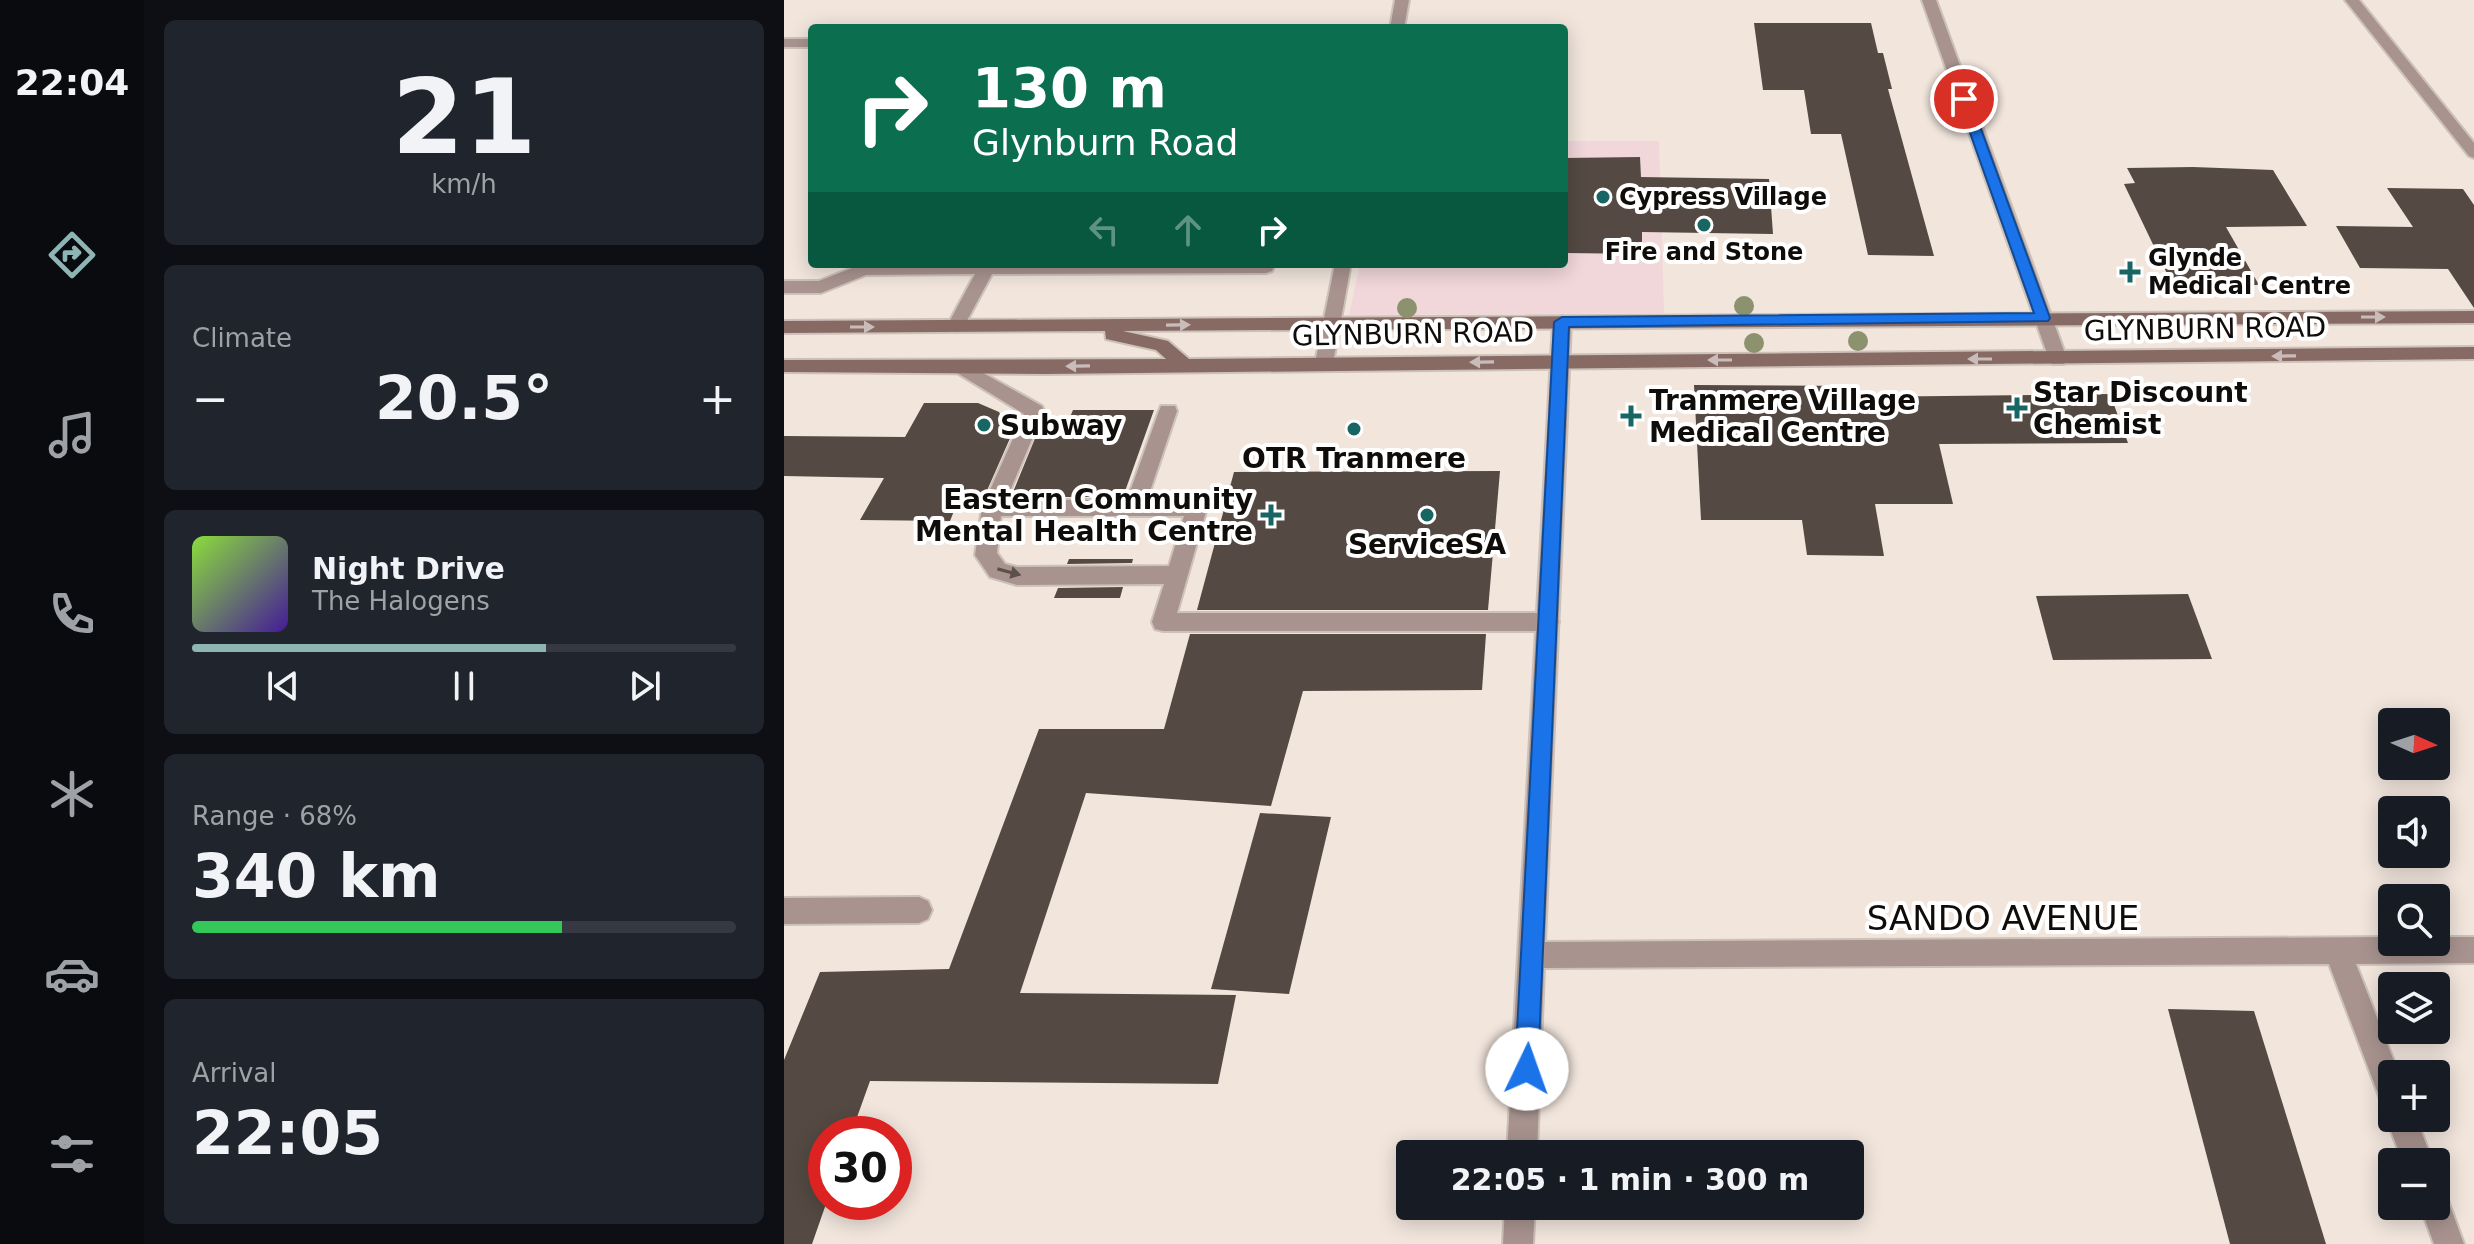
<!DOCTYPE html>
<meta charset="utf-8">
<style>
:root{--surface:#171b24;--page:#20242c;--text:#f1f3f6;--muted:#9ea1a6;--line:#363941;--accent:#8fb4b4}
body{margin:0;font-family:"DejaVu Sans",sans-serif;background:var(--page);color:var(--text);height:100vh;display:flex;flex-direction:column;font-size:30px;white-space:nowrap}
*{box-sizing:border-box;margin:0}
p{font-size:26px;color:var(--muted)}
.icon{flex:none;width:44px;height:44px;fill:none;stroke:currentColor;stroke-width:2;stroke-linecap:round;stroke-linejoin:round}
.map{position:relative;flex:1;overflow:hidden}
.drawer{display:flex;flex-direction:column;gap:20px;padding:20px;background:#0d0f14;width:640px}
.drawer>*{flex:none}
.guide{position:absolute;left:24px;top:24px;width:760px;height:244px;border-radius:8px;box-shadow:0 4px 20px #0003;background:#0b6e4f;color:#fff;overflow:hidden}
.needle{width:52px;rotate:93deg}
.tools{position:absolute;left:1594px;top:708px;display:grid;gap:16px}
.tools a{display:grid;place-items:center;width:72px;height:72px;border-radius:8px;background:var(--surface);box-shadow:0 4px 20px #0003;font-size:40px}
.speed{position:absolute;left:24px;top:1116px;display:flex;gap:16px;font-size:40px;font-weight:700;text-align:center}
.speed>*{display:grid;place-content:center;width:104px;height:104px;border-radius:50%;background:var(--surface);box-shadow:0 4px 20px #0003;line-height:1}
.speed .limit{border:12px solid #d22;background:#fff;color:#111}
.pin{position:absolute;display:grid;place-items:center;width:68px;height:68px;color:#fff;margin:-34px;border:4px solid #fff;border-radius:50%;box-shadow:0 2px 8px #0007}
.me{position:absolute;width:88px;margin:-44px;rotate:3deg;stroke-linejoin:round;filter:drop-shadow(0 0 6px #0008)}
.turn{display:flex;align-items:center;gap:28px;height:168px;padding:0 32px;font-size:36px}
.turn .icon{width:104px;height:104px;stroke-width:2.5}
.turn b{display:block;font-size:56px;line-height:68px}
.lanes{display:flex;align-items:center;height:76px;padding:0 32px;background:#0003;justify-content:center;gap:40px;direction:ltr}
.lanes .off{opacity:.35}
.big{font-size:60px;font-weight:700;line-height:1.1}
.drawer .widget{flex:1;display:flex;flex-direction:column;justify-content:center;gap:12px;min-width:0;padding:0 28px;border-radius:12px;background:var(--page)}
.drawer .dial{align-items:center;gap:0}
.dial b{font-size:104px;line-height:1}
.song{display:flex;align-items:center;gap:24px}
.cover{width:96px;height:96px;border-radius:12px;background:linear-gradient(135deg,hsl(90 70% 55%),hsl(260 70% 35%))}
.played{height:8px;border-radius:4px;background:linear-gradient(90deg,var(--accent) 65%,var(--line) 65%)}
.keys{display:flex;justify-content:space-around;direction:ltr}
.heat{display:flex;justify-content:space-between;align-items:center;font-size:44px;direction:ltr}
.charge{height:12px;border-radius:6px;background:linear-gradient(90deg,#34c759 68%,var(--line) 0)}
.trip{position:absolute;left:612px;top:1140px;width:468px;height:80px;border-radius:8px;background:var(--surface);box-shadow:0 4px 20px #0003;font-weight:700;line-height:80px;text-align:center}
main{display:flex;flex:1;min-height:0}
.tab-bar{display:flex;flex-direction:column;width:144px;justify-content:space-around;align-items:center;background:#090b0e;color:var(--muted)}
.tab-bar .icon{width:56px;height:56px}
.tab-bar .active{color:var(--accent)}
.tab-bar b{font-size:36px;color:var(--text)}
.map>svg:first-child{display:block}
.commercial{fill:#f1d6da}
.building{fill:#544a43}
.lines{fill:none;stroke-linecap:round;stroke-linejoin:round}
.service-casing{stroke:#cdc2ba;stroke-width:4}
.minor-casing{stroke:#cdc2ba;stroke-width:4}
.tertiary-casing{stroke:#cdc2ba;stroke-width:4}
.secondary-casing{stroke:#cdc2ba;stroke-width:4}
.service{fill:#a8938f;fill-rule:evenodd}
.minor{fill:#a8938f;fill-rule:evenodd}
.tertiary{fill:#a8938f;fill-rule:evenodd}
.secondary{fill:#886a65;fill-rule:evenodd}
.tree{fill:#8c926d}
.oneway{fill:#c9bcba}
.oneway2{fill:#5c504c}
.route{fill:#1a73e8;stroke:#114b97;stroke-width:2}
.poi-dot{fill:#186663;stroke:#fff;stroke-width:3}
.labels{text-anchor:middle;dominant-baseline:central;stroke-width:8;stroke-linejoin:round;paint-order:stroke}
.far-poi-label{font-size:24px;font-weight:bold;fill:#100c09;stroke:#fff;text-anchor:start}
.street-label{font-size:28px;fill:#100c09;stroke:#fff}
.poi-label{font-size:28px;font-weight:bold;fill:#100c09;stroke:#fff;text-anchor:start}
.near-street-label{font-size:34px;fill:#100c09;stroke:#fff}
</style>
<main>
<nav class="tab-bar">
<b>22:04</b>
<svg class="icon active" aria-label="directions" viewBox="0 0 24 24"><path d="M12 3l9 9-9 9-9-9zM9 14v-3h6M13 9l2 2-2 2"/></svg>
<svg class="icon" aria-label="music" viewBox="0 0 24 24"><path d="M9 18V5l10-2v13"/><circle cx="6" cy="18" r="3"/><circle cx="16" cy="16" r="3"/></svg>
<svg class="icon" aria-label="phone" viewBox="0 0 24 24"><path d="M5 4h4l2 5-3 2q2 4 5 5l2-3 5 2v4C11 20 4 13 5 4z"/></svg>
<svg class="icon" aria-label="climate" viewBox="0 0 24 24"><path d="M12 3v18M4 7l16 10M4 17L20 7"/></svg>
<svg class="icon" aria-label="car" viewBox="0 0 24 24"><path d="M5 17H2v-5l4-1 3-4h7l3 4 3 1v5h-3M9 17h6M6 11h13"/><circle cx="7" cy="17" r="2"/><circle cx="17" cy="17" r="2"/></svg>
<svg class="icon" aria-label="filters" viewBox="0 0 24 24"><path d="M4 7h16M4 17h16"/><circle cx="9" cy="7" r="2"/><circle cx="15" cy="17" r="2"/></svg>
</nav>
<section class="drawer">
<div class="widget dial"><b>21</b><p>km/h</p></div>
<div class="widget"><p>Climate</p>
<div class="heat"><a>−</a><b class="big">20.5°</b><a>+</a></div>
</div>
<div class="widget">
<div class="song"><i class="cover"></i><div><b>Night Drive</b><p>The Halogens</p></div></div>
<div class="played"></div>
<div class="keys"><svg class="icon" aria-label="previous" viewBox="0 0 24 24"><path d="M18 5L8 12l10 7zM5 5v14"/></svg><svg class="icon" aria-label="pause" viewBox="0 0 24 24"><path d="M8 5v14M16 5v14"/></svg><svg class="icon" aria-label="next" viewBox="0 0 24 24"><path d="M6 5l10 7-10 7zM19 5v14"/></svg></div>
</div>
<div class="widget"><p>Range · 68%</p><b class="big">340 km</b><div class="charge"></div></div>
<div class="widget"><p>Arrival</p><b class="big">22:05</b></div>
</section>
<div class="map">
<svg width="1690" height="1244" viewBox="0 0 1690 1244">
<rect width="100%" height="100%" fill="#f1e5dc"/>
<path class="commercial" d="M780 141H875L880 313 565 315 576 264H780Z"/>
<g class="building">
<path d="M970 23H1087L1094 53H1099L1108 89H1104L1150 256 1084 255 1057 134H1027L1020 90H979Z"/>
<path d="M856 157 857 177 985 179 989 234 858 232V254L782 253 780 158Z"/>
<path d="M1409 167 1489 170 1523 226 1442 227 1475 285 1389 286 1340 184 1351 183 1343 168Z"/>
<path d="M1603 188 1679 189 1690 205V308L1664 269 1576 268 1552 226 1629 227Z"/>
<path d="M910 385 1071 386 1073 397 1326 394 1344 443 1155 444 1169 504H1091L1100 556 1023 555 1018 520H917Z"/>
<path d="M140 403H194L215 412 227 436 194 511H170L166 521 76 520 100 478 0 476V436L121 437Z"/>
<path d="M289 410H370L339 497H227L252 436H278Z"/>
<path d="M716 471 704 610H413L450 472Z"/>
<path d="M285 559H349L348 563 283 564Z"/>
<path d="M339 587 336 598H270L274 588Z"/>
<path d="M1404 594 1428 659 1269 660 1252 596Z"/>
<path d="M406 634H702L698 690 519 691 487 806 302 793 236 993 452 995 434 1084 86 1081 67 1134H42V1204L28 1244H0V1060L36 972 165 969 255 729H380Z"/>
<path d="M476 813 547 817 505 994 427 989Z"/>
<path d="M1384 1009 1470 1011 1542 1244H1446Z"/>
</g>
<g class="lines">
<g class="service-casing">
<g id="service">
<path d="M491 264 488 271 482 273 208 274 178 330 172 332 163 326 191 274 82 275 37 293H0V281H35L78 264Z"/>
<path d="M176 360 258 406 260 411 222 500H343L375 411 377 406H391L393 411 363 500H413L423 508 393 613H764L772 615 775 622 772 629 764 631H379L371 629 368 622 380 584 233 585 206 577 191 555 198 508 240 414 170 371 167 366ZM217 516H400L385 566 233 567 221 564 213 553Z"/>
</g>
</g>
<g class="minor-casing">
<g id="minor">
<path d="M611 0H625L620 28H606Z"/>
<path d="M1561 0H1575L1690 143V158L1685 156Z"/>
<rect x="0" y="39" width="28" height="8"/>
<path d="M551 264H567L549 363 540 369 531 363Z"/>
<path d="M778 316 787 322 761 942 1608 937V942H1652V937H1690V963L1572 964 1615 1074H1608V1118H1632L1649 1162H1619L1602 1118 1607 1108 1598 1104 1545 964 760 968 753 1154H723L769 322Z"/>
<path d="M135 897 144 901 148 910 144 919 135 923 0 924V898Z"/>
<path d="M1652 1191 1662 1195 1680 1244H1650L1636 1206H1652Z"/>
<path d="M721 1206H751L749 1244H719Z"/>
</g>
</g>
<g class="tertiary-casing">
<path id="tertiary" d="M1138 0H1152L1283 359 1280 364H1268L1265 359Z"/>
</g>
<g class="secondary-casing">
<path id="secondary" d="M1690 311V323L339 331 384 341 405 359 1690 347V359L261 374 0 372V360L382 359 372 350 322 339 321 331 0 333V321Z"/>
</g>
<use href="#service" class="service"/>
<use href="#minor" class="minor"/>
<use href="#tertiary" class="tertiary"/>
<use href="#secondary" class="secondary"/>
</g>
<g class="tree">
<circle cx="960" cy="306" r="10"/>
<circle cx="623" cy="308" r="10"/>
<circle cx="1074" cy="341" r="10"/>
<circle cx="970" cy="343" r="10"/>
</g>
<defs><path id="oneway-solid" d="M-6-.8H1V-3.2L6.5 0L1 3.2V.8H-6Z" transform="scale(2)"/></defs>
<g class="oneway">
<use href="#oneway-solid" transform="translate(1589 317)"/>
<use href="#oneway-solid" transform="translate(394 325) rotate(-1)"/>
<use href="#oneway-solid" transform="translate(78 327)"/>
<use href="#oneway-solid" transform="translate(1500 356) rotate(179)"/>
<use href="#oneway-solid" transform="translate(1196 359) rotate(180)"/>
<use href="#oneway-solid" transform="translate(936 360) rotate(180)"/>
<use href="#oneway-solid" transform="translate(698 362) rotate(179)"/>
<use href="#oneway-solid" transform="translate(294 366) rotate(179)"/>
</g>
<use class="oneway2" href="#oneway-solid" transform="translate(225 572) rotate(15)"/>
<path class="route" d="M1180 95 1186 99 1266 318 1264 321 785 327 754 1069 751 1077 743 1081 734 1077 731 1069 770 322 778 317 1250 313 1174 99Z"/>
<g class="poi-dot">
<circle cx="819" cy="197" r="8"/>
<circle cx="920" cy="225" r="8"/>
<path d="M1342 260h8v8h8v8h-8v8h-8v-8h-8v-8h8z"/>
<path d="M1229 396h8v8h8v8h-8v8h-8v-8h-8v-8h8z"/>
<path d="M843 404h8v8h8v8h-8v8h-8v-8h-8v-8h8z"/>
<circle cx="200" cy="425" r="8"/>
<circle cx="570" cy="429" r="8"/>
<path d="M483 503h8v8h8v8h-8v8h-8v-8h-8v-8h8z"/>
<circle cx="643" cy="515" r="8"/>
</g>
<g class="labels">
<g class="far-poi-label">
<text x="835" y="197">Cypress Village</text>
<text x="920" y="252" text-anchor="middle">Fire and Stone</text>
<text x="1364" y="258">Glynde<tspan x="1364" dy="28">Medical Centre</tspan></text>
</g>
<g class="street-label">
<text transform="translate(1421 329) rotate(-1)">GLYNBURN ROAD</text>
<text transform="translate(629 334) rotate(-1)">GLYNBURN ROAD</text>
</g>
<g class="poi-label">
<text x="1249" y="392">Star Discount<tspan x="1249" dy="32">Chemist</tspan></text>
<text x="865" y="400">Tranmere Village<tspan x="865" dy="32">Medical Centre</tspan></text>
<text x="216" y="425">Subway</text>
<text x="570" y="458" text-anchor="middle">OTR Tranmere</text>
<text x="469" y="499" text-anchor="end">Eastern Community<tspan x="469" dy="32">Mental Health Centre</tspan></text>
<text x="643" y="544" text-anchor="middle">ServiceSA</text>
</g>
<g class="near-street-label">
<text x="1219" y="918">SANDO AVENUE</text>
</g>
</g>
</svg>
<div class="tools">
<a><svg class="needle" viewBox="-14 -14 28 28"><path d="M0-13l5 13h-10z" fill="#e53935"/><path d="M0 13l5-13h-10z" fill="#9ea1a6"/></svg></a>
<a><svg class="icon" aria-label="sound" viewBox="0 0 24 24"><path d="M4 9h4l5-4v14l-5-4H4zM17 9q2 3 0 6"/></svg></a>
<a><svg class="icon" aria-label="search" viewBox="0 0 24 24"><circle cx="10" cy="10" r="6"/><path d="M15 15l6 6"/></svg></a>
<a><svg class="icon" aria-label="layers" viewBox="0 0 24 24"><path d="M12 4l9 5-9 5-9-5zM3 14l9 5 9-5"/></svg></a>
<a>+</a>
<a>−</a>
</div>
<div class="speed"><div class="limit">30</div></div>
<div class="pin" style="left:1180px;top:99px;background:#d93025"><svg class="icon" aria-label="arrive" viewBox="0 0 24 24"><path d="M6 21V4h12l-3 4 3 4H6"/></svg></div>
<svg class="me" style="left:743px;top:1069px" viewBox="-20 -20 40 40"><circle r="19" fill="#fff"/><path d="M0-13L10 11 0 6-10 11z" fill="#1a73e8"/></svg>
<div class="trip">22:05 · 1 min · 300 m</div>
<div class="guide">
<div class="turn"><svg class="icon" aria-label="right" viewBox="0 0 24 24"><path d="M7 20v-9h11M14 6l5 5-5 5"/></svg><div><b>130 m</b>Glynburn Road</div></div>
<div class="lanes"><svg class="icon off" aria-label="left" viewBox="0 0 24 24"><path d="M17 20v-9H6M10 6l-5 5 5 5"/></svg><svg class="icon off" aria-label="ahead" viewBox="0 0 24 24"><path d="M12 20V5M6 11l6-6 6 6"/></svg><svg class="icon" aria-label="right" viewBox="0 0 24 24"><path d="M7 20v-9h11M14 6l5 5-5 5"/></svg></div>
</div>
</div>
</main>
